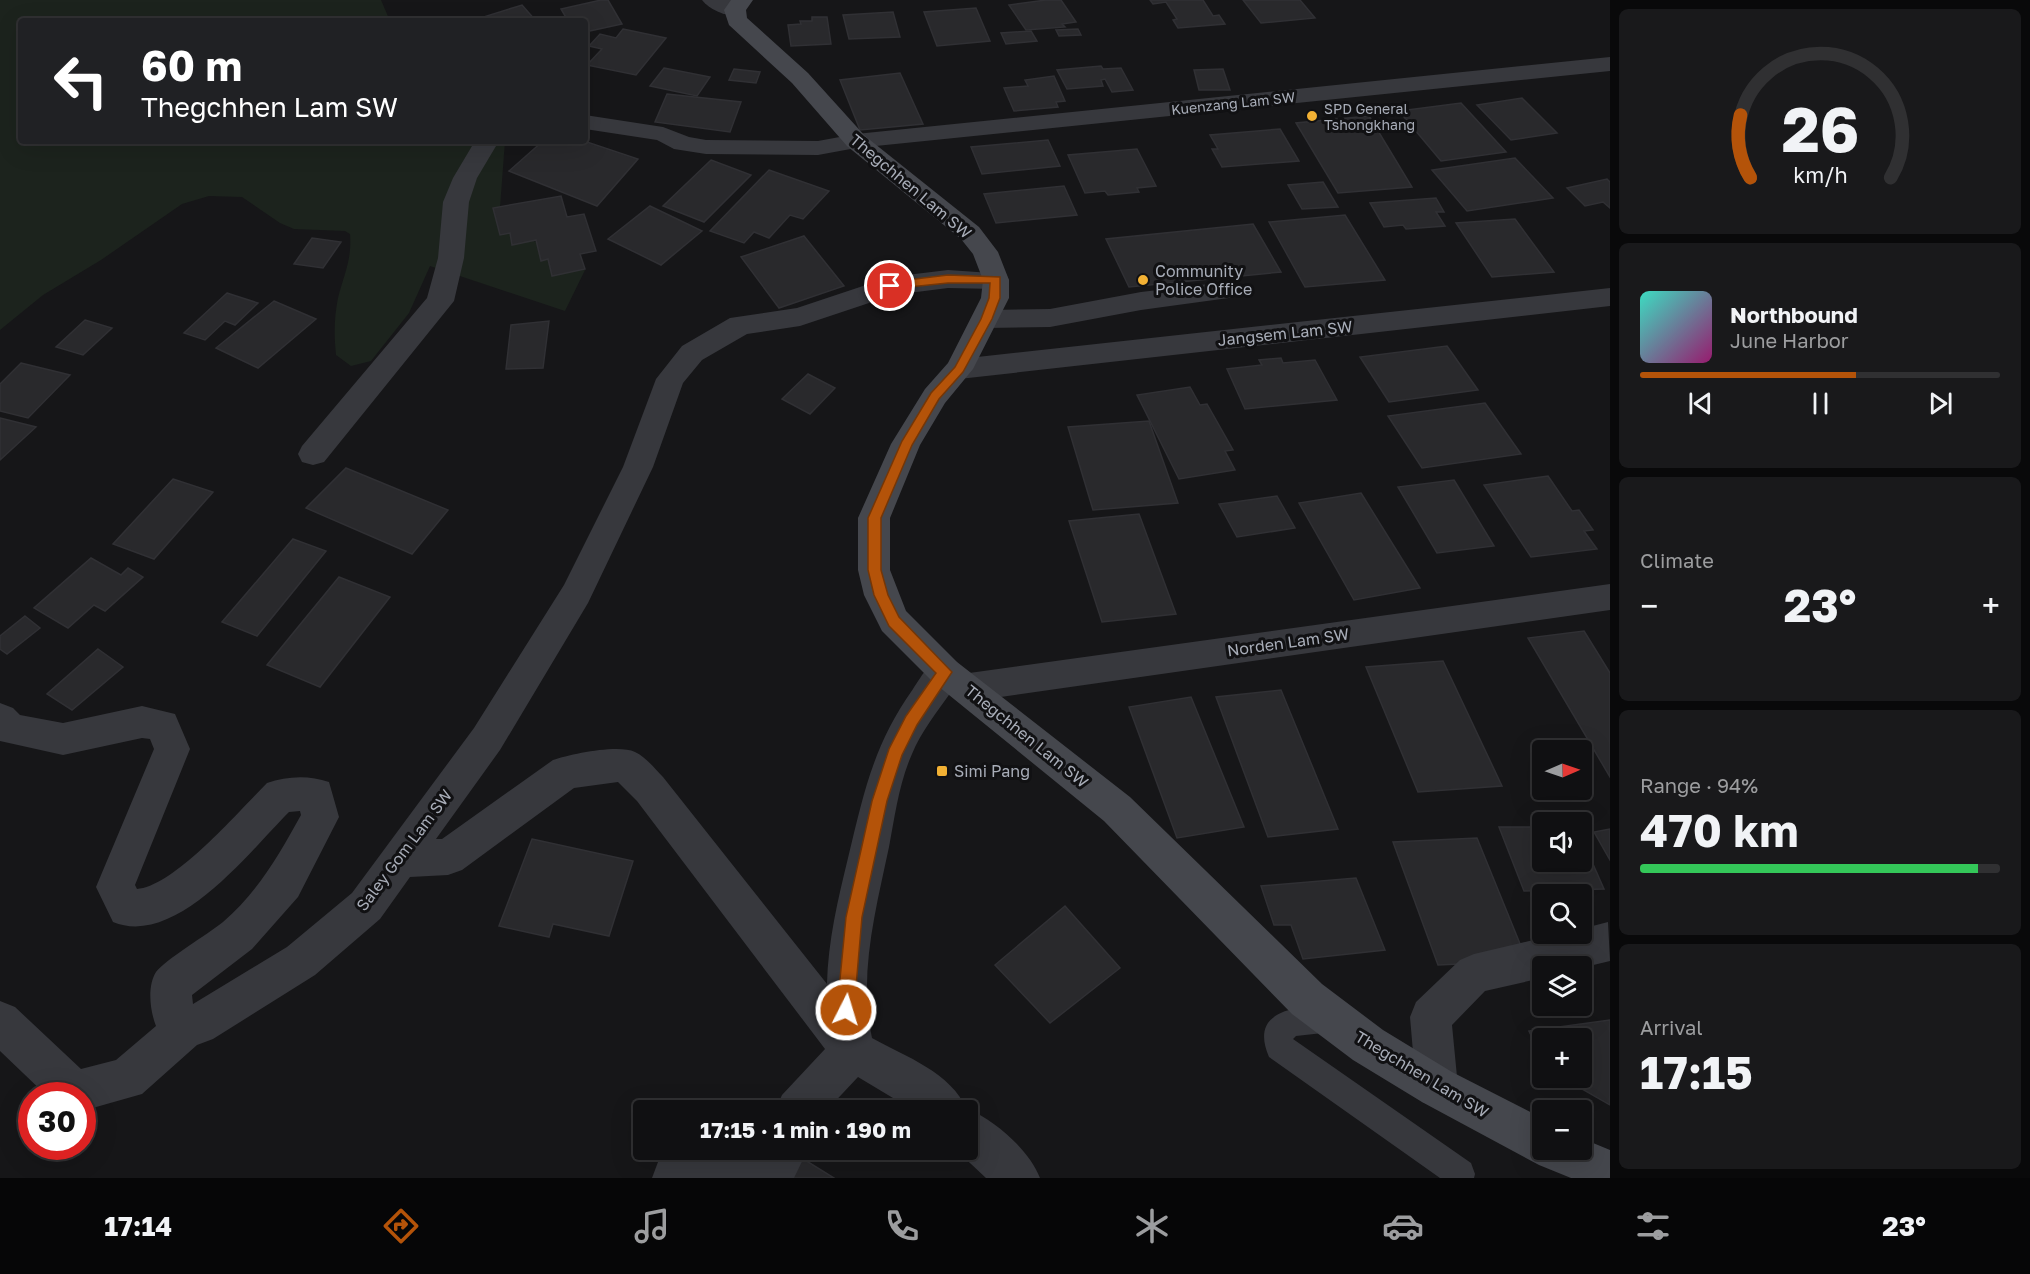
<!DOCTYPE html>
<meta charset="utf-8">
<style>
:root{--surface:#101012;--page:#19191b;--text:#f1f3f6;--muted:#9c9d9f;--line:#303032;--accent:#b45309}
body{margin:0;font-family:"Golos Text",sans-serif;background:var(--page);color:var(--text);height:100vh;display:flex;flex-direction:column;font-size:22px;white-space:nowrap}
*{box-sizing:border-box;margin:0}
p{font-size:20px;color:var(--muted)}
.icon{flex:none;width:33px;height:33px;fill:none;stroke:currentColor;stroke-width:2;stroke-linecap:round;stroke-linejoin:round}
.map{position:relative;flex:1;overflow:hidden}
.details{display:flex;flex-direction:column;gap:9px;padding:9px;background:#09090a;width:420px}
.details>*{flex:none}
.hud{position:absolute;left:18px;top:18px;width:570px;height:126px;border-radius:6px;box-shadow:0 6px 24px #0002,0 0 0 2px var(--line);background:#202124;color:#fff;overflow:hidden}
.needle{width:39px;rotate:88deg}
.tools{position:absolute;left:1532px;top:740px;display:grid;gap:12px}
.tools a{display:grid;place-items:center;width:60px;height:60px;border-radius:6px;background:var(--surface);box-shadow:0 6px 24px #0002,0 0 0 2px var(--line);font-size:30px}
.speed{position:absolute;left:18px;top:1082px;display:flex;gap:12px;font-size:30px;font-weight:700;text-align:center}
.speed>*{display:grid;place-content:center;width:78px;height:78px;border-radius:50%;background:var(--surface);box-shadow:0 6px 24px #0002,0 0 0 2px var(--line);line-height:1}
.speed .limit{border:9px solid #d22;background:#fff;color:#111}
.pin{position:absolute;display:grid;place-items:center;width:51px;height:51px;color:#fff;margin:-26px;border:3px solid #fff;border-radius:50%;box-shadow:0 2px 6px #0007}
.me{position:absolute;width:66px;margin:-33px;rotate:5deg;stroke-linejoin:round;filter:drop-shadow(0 0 4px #0008)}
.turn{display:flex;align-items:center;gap:21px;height:126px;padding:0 24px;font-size:27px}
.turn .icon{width:78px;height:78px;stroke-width:2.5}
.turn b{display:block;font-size:42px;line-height:51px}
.big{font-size:45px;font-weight:700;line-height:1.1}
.details .card{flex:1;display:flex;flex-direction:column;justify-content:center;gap:9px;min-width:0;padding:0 21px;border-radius:9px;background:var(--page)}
.details .dial{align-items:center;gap:0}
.dial svg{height:156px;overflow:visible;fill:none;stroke:var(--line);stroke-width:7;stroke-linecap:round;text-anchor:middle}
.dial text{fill:var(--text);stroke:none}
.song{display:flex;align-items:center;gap:18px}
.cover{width:72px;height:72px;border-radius:9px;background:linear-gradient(135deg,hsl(170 70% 55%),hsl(320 70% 35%))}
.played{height:6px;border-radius:3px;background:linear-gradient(90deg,var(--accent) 60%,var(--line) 60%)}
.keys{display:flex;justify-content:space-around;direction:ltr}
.heat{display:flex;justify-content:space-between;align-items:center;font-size:33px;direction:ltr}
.charge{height:9px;border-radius:4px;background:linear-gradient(90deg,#34c759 94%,var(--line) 0)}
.trip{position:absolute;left:633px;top:1100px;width:345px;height:60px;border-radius:6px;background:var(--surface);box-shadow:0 6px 24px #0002,0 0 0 2px var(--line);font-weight:700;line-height:60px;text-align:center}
.dock{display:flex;height:96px;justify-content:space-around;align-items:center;background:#060607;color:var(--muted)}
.dock .icon{width:42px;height:42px}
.dock .current{color:var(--accent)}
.dock b{font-size:27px;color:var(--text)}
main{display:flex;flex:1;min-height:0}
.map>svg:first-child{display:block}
.green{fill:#1c231d}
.building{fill:#29292c;stroke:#303034;stroke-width:1.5}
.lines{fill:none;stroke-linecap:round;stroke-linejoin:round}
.lane{fill:#37383d;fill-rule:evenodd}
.street{fill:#37383d;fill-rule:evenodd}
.secondary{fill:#45474d;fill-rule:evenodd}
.route{fill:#b45309;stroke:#753606;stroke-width:1.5}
.poi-dot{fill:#f2b134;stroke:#111113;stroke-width:2}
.labels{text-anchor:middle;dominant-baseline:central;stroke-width:6;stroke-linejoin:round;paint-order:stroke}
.far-street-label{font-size:14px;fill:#a8adb8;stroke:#111113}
.far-poi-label{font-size:14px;fill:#a8adb8;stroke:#111113;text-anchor:start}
.street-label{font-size:16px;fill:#a8adb8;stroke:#111113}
.poi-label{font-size:16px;fill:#a8adb8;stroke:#111113;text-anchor:start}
</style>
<main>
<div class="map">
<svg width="1610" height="1178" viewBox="0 0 1610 1178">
<rect width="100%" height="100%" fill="#161618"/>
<path class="green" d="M0 0H381L390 21H21V141H505L499 221 585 270 565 311 430 266 409 313 371 361 351 366 336 355C334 335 334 318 338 298 344 274 352 260 350 234L345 231 294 229 280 223 242 197 209 196 182 204 101 260 43 295 0 330Z"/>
<g class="building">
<path d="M601 0H608L622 24 585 32V21H568L561 9Z"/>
<path d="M1046 0H1061L1076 22 1062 24 1065 27 1026 30 1009 5Z"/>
<path d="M1150 0H1203L1213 16 1219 15 1225 24 1178 28 1173 20 1177 19 1166 2 1153 4Z"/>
<path d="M1243 0H1300L1315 18 1261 23Z"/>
<path d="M522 5 536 21H471Z"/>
<path d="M976 8 990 41 937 46 924 12Z"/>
<path d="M893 12 900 37 849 39 843 15Z"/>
<path d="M812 17H827L831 44 791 46 788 25 801 24 800 21H812Z"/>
<path d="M623 29 666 38 636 75 587 65 602 49 589 46 600 34 616 38Z"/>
<path d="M1078 29 1081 35 1059 36 1056 30Z"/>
<path d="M1031 31 1037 41 1006 44 1001 33Z"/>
<path d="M1101 66 1103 69 1121 68 1133 90 1112 92 1105 79 1101 80 1103 86 1067 89 1057 70Z"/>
<path d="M664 68 710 77 697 96 650 86Z"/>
<path d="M734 69 760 72 756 83 729 80Z"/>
<path d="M1223 69 1230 90H1199L1194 70Z"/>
<path d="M900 73 923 124 860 130 840 80Z"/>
<path d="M1054 76 1065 101 1056 102 1058 107 1014 111 1004 88 1028 86 1025 80Z"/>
<path d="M667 94 741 102 730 132 655 122Z"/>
<path d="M1522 98 1557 133 1511 140 1477 105Z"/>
<path d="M1461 103 1506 152 1441 161 1399 111Z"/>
<path d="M1369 116 1412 187 1338 193 1296 123Z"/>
<path d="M1280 129 1299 161 1222 167 1212 149H1218L1210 135Z"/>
<path d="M1048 140 1060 166 982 174 971 147Z"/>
<path d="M543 141H584L638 159 597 206 509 171Z"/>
<path d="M1137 149 1156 186 1137 188 1139 192 1108 195 1105 191 1085 193 1068 155Z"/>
<path d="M1515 158 1553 198 1467 211 1432 170Z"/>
<path d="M711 160 751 175 704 222 663 206Z"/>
<path d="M769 170 829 191 803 219 790 215 769 238 754 232 744 243 710 231Z"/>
<path d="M1607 179 1610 182V208L1603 202 1585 206 1567 188Z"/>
<path d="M1323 182 1338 207 1302 209 1288 185Z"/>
<path d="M1064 186 1077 215 996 223 984 194Z"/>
<path d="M561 196 567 217 584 214 596 251 580 254 585 269 552 276 548 259 541 261 536 240 512 245 510 233 500 235 493 208Z"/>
<path d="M1436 198 1444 212H1436L1445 226 1406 229 1403 225 1384 227 1370 203Z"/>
<path d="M650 206 702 231 661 265 608 239Z"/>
<path d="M1345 215 1385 280 1305 287 1269 222Z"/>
<path d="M1515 219 1554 272 1492 277 1456 223Z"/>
<path d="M1253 224 1281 272 1129 287 1106 239Z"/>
<path d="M804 236 844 286 779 308 741 257Z"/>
<path d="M312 238 341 242 323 268 294 264Z"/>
<path d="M227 293 258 303 235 325 225 321 205 340 184 333Z"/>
<path d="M274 301 316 319 258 368 216 348Z"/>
<path d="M85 320 112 328 83 355 56 347Z"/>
<path d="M549 321 543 368 506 369 511 325Z"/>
<path d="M1447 346 1478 390 1389 402 1360 357Z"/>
<path d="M1281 358 1283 363 1315 360 1337 400 1245 409 1227 369 1262 365 1259 360Z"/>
<path d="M21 363 70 375 28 418 0 411V384Z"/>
<path d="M808 374 835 388 810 414 782 399Z"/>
<path d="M1190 387 1200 405 1207 404 1233 450 1225 451 1235 470 1179 479 1137 395Z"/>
<path d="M1485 403 1521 454 1422 468 1388 416Z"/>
<path d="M0 418 36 427 0 460Z"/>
<path d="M1149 421 1178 503 1093 510 1068 427Z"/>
<path d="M346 468 448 510 412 554 306 508Z"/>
<path d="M1548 476 1572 511 1579 510 1593 530 1584 531 1597 549 1531 557 1484 485Z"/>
<path d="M173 479 213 492 154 559 113 544Z"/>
<path d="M1454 480 1494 546 1437 553 1398 487Z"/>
<path d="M1361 493 1420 588 1354 600 1299 503Z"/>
<path d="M1277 496 1295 528 1237 537 1219 504Z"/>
<path d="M1139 514 1176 614 1102 622 1069 521Z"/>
<path d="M293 539 326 551 257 636 222 622Z"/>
<path d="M91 558 121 575 128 568 143 577 105 611 94 605 68 628 34 608Z"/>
<path d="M339 577 390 597 320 687 267 665Z"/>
<path d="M25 616 40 628 7 654 0 649V636Z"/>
<path d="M1584 631 1610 673V777L1528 638Z"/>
<path d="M98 649 123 667 72 710 47 694Z"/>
<path d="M1443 661 1502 786 1418 792 1366 667Z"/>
<path d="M1281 690 1338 829 1268 837 1216 697Z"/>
<path d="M1191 697 1244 827 1177 838 1129 707Z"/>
<path d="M1499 827H1542V861H1581V837L1604 889 1524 891Z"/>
<path d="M1610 829V860L1594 832Z"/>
<path d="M1477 838 1527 961 1438 965 1393 842Z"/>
<path d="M532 839 633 861 609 936 553 924 549 937 499 926Z"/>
<path d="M1356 878 1385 950 1303 959 1291 925H1274L1261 886Z"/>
<path d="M1065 906 1120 968 1050 1023 995 965Z"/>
<path d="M1610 1020V1105L1575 1085 1571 1077H1581V1038H1542V1058L1529 1031Z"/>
<path d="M792 1152 834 1178H780Z"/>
</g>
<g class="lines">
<path class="lane" d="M1332 1004 1342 1008 1346 1018 1342 1028 1332 1032 1296 1036 1293 1039 1471 1163 1475 1174 1474 1178H1440L1269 1057C1248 1008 1299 1007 1332 1004Z"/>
<g class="street">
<path d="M702 0H731L746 10 743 15C730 18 710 11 702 0Z"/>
<path d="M1610 57V71L856 148 818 155 706 154 674 149 657 140 585 129V115L663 127 689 137 706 140 818 141 856 134Z"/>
<path d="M475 141H499L477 178 469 202 464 258 454 301 324 462 313 465 302 462 298 454 302 446 427 298 438 258 443 202 453 178Z"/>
<path d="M948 270 1006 274 1009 280 1006 286 996 289 948 288 893 295 800 326 747 334 702 360 683 383 653 467 588 603 500 750 436 839H442L553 760C571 754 618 744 635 752 646 757 655 769 663 777L827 984C828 941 838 899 848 858 864 792 873 746 913 689 926 670 932 653 957 662L962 674 1610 584V610L966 702 954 698 951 692C937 712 921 732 912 754 899 783 895 816 889 847 876 909 858 975 872 1038 906 1057 951 1072 967 1110L968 1109C996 1121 1029 1150 1040 1178H986L955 1149H968V1110H913L858 1077 827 1110H775L782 1095 825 1049 637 801 618 782 574 788 462 870 448 875 410 877 380 919 315 975 213 1039 197 1045 142 1094 82 1111V1095H46L0 1051V1001L15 1007 81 1069 116 1060 156 1026C150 1011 147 986 156 972 166 959 207 935 223 922 257 893 279 855 301 815L300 811 289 812C249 852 176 948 113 922L96 887 154 749 150 739 142 738 63 755 0 741V703L13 708 20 715 63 723 142 706 175 714 190 749 135 885 137 889C174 887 240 810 267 783 287 776 309 775 329 782L339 817 298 897 252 949 192 995 193 1004 287 947 352 893 474 728 564 585 623 467 656 379 682 346 730 318 797 308 890 277Z"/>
<path d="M1226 282 1236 285 1240 291 1236 297 1141 310 1050 327 986 328 976 326 972 319 976 312 986 310 1050 309 1141 292Z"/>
<path d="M1610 288V306L959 379 949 376 945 369 949 362 959 359Z"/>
<path d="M1608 922 1610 961 1581 968V966H1542V978L1485 991 1452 1025 1458 1087 1452 1102 1437 1108 1422 1102 1416 1087 1410 1017 1416 1002 1460 960 1474 954 1563 933H1581V929Z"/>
<path d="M712 1149H808L794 1178H652L658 1162 674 1156Z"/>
</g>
<path class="secondary" d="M731 0H753L746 10 747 18 808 73 865 136 979 227 998 252 1009 280V298L973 369 945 403 920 445 890 518V570L906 611 957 662 1130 797 1322 984 1383 1030 1452 1072 1542 1118V1149H1581V1138L1610 1150V1178H1571L1539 1165 1422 1102 1353 1060 1292 1014 1104 821 933 682 882 631 864 595 858 570V518L891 444 925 389 948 363 981 298 983 280 973 254 961 239 847 146 792 83 729 25 724 10Z"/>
</g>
<path class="route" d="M948 275 1000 277V298L992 319 963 372 939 399 912 445 881 518V570L888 595 899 617 952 672 917 725 902 755 887 801 862 917 854 1010 852 1016 846 1018 840 1016 837 1010 846 917 872 801 889 749 906 716 936 673 889 626 874 595 868 570V518L902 441 931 393 955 367 981 319 989 298 990 283H948L890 289 884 286 890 282Z"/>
<g class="poi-dot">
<circle cx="1312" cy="116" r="6"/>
<circle cx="1143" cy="280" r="6"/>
<rect x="936" y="765" width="12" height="12" rx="3"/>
</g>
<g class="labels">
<g class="far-street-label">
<text transform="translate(1233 103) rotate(-6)">Kuenzang Lam SW</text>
</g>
<g class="far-poi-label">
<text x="1324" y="108">SPD General<tspan x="1324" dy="16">Tshongkhang</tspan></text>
</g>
<g class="street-label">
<text transform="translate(911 186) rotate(40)">Thegchhen Lam SW</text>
<text transform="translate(1285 333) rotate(-6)">Jangsem Lam SW</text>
<text transform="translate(1288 642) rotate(-8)">Norden Lam SW</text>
<text transform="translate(1027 736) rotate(39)">Thegchhen Lam SW</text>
<text transform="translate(404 850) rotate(-53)">Saley Gom Lam SW</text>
<text transform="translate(1422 1074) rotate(31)">Thegchhen Lam SW</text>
</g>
<g class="poi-label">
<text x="1155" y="271">Community<tspan x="1155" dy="18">Police Office</tspan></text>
<text x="954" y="771">Simi Pang</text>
</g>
</g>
</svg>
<div class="tools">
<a><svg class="needle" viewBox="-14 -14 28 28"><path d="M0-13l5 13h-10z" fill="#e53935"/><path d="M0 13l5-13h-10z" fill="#9c9d9f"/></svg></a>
<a><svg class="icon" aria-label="sound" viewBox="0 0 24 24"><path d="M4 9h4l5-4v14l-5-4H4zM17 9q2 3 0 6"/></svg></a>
<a><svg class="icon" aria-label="search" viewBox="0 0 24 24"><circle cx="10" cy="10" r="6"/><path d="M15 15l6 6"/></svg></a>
<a><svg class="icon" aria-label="layers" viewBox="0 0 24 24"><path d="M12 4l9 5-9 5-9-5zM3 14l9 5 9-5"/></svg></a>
<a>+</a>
<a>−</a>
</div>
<div class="speed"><div class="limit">30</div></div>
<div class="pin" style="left:890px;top:286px;background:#d93025"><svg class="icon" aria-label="arrive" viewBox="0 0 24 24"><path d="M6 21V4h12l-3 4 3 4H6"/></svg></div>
<svg class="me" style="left:846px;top:1010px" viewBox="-20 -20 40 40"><circle r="17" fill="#b45309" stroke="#fff" stroke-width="3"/><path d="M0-11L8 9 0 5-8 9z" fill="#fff"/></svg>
<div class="trip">17:15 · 1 min · 190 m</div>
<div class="hud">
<div class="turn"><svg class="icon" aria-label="left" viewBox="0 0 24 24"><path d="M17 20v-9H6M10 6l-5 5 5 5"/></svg><div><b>60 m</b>Thegchhen Lam SW</div></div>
</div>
</div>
<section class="details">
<div class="card dial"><svg viewBox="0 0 100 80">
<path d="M14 69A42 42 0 1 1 86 69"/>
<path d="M14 69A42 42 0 0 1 9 37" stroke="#b45309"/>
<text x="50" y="56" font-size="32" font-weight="700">26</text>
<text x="50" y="72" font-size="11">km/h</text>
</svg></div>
<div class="card">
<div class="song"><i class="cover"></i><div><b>Northbound</b><p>June Harbor</p></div></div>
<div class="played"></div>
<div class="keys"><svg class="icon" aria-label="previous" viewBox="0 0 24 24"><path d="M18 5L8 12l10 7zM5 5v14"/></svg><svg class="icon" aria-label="pause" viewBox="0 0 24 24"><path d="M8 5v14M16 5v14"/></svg><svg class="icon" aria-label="next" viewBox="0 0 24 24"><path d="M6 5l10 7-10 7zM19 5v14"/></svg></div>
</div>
<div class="card"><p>Climate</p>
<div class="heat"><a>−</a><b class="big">23°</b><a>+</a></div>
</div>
<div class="card"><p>Range · 94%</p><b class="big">470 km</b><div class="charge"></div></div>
<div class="card"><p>Arrival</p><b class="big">17:15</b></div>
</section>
</main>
<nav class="dock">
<b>17:14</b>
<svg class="icon current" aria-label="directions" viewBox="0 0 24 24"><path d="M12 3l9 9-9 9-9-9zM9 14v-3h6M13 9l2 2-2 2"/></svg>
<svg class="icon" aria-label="music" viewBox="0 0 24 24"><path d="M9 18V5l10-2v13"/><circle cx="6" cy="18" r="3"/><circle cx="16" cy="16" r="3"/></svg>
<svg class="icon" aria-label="phone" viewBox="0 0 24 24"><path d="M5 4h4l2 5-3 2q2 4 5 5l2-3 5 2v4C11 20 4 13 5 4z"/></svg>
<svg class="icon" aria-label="climate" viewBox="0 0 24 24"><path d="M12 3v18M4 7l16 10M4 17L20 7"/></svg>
<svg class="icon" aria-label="car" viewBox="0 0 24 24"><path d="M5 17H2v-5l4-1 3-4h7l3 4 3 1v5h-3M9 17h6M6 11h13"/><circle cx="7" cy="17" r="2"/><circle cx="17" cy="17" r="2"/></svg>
<svg class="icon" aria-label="filters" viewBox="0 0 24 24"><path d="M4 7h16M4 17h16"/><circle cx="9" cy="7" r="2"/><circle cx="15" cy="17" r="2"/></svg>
<b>23°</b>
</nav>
